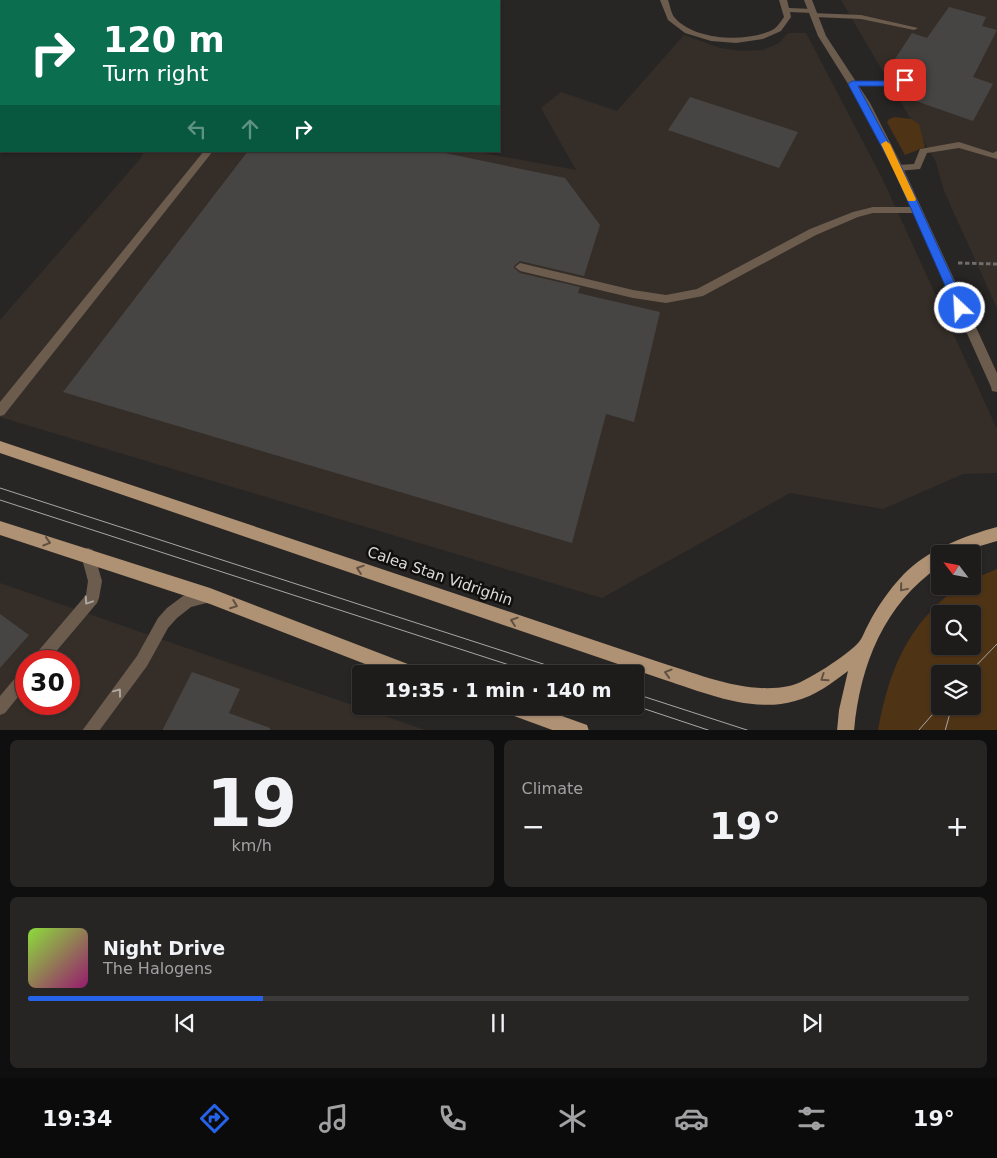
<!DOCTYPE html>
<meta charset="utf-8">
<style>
:root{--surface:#1e1c1b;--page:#262524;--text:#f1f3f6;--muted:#a1a1a3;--line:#3c3a3a;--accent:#2563eb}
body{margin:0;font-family:"DejaVu Sans",sans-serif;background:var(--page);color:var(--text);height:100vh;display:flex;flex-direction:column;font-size:19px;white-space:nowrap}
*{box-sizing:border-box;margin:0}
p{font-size:16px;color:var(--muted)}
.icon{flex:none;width:28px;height:28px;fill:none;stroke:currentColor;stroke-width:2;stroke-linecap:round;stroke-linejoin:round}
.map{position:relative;height:730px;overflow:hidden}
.details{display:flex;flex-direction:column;gap:10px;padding:10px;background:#100f0f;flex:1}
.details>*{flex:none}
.top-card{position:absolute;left:0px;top:0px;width:500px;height:152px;box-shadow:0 1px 4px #0004,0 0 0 1px var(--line);background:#0b6e4f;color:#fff;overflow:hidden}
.needle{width:32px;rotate:302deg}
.fabs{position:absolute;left:931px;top:545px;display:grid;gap:10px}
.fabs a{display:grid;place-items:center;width:50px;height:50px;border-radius:5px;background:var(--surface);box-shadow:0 1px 4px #0004,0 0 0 1px var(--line);font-size:25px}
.speed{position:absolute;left:15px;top:650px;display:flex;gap:10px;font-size:25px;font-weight:700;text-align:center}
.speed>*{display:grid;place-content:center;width:65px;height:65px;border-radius:50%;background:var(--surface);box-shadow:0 1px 4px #0004,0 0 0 1px var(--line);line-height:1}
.speed .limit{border:8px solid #d22;background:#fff;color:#111}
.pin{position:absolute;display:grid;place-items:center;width:42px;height:42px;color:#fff;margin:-21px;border-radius:10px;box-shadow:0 2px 8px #0006}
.me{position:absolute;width:55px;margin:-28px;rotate:335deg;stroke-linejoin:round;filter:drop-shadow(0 0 4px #0008)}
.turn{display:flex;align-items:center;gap:18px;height:105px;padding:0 20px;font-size:22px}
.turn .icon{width:65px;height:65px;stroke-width:2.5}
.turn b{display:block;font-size:35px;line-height:42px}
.lanes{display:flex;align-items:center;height:48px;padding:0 20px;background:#0003;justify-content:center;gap:25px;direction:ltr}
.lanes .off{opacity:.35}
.big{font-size:38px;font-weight:700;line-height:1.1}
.details .widget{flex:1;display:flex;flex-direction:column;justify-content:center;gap:8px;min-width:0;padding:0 18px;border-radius:8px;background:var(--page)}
.details .dial{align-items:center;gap:0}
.dial b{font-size:65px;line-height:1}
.song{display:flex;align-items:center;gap:15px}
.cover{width:60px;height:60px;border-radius:8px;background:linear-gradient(135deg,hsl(90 70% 55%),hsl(320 70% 35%))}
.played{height:5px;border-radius:2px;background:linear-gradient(90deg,var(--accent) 25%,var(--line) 25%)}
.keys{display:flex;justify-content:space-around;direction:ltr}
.heat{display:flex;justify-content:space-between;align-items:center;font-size:28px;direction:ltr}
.details .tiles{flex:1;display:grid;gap:10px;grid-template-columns:1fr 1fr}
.widget:last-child{grid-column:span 2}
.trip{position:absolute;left:352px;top:665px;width:292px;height:50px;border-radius:5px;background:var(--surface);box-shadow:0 1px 4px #0004,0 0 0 1px var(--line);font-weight:700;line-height:50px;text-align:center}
.dock{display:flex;height:80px;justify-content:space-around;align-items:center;background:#0c0b0b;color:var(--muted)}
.dock .icon{width:35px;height:35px}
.dock .selected{color:var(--accent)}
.dock b{font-size:22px;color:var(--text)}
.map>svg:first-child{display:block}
.built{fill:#352e28;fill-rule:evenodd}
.green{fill:#4f3315;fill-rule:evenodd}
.building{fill:#474543}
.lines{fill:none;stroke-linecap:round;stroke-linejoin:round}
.path{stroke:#6e6d6b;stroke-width:3;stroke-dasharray:4.5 2.5;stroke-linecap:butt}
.lane{fill:#6b5c4e;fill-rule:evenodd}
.street{fill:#6b5c4e;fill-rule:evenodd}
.primary{fill:#af9174;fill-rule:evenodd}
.tram{stroke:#a8a7a6;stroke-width:1}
.oneway{stroke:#605041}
.oneway2{stroke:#afa8a2}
.route{fill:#2563eb;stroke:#184099}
.slow{fill:#f59e0b}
.labels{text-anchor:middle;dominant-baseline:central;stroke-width:5;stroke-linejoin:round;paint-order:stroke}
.near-street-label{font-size:15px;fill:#dcdbda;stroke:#100f0e}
</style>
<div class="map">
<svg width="997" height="731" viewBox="0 0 997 731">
<rect width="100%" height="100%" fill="#282624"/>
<g class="built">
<path d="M841 0H997V308L944 191 936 162Z"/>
<path d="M788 33H806L882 178 997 429V473L963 474 883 509 790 493 602 598 0 417V320L141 158 144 151H472L576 170 541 108 561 92 617 111 684 35 720 48 741 51 763 50 779 43Z"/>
<path d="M0 583 192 650 425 730H0ZM26 661H69V704H26Z"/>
</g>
<g class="green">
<path d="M895 117 911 119 919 124 925 147 905 155 887 122 889 119Z"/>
<path d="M997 569V730H878C887 682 901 639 937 605 948 594 957 586 972 586L973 579ZM940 614H972V646H940ZM940 674H972V706H940Z"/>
</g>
<g class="building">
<path d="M949 7 986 17 982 26 997 30 973 77 993 84 973 121 913 100 927 77 891 65 912 33 927 38Z"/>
<path d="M690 97 798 132 779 168 668 130Z"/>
<path d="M248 151H435L565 178 600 225 584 276 520 261 514 266V268L520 273 580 287 578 293 660 312 634 422 606 414 572 543 63 392Z"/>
<path d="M0 614 29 635 0 668Z"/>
<path d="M192 672 240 689 229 713 270 728V731H162Z"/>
</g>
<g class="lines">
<path class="path" d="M958 263 997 264"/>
<g class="lane">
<path d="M660 0H668C670 5 671 14 675 18 695 41 749 43 774 29 778 26 781 21 784 17L779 0H787L789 8 812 9 816 11 812 13 790 12 791 17 781 31 763 39 736 43 711 41 685 33 668 20Z"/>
<path d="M811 13 861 15 918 28 914 30 861 19 814 17H811Z"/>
<path d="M905 78H908V82L892 85 853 86 849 84 853 82 892 81Z"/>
<path d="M959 142 993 153 997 151V159L959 148 927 153 920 169 898 171 893 168 898 165 914 164 920 149Z"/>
<path d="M204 151H213L4 415 0 416V402Z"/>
<path d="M873 207H917L922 210 917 213H873L858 217 816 235 703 296 666 303 633 298 520 271 515 267 520 263 633 290 666 295 697 289 810 229 853 212Z"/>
<path d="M88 548 93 550 102 581 99 598 97 603 48 661H32L34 656 86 595 88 581 81 555 83 550Z"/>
<path d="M209 589 214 591 216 596 214 601 191 607 177 618 168 628 147 666 99 731H82L137 656 158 618 167 608 183 596Z"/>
<path d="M26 669V687L5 713 0 715V696L21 671Z"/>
</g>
<path class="street" d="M804 0H812L826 36 870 103 903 168 997 373V392L992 391 991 387 893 168 860 103 818 36Z"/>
<g class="primary">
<path d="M0 441 659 662C699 674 746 695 789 686 804 684 850 653 859 642 863 637 865 630 868 625 877 607 889 590 903 575 927 550 964 536 997 527V541L980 546 962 554H940V566C884 604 860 665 854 731H837L839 710 848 671C832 683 815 696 795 701 751 714 700 691 659 678L0 453Z"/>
<path d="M0 521 210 588 413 666 419 668 421 674H391L210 604 0 535Z"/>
<path d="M501 706H534L587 725 589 731H555L503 712Z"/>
</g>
<g class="tram">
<path d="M0 488 574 674"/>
<path d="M0 500 537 674"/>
<path d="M968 674 997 644"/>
<path d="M636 694 750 731"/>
<path d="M636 706 711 731"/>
<path d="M918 731 940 706"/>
<path d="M945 731 952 706"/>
</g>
</g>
<defs><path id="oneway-chevron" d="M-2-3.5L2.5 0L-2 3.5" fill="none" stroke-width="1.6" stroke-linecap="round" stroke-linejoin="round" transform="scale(1.25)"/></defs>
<g class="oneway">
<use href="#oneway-chevron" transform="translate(47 542) rotate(17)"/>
<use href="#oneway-chevron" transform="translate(360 569) rotate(-161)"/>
<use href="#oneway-chevron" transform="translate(903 588) rotate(130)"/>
<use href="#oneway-chevron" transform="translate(234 605) rotate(21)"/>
<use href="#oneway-chevron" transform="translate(514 621) rotate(-161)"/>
<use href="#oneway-chevron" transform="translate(668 673) rotate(-164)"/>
<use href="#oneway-chevron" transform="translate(824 678) rotate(146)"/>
</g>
<g class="oneway2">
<use href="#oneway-chevron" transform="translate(88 601) rotate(124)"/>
<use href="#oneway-chevron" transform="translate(118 692) rotate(-53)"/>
</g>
<path class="route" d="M905 77 909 80 908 81 892 86H858L902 168 966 308 960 312 955 308 893 168 848 84 852 81H892Z"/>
<path class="slow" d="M886 141 890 144 916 199 915 201H908L907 199 881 144Z"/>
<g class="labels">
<g class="near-street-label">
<text transform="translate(440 576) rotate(19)">Calea Stan Vidrighin</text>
</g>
</g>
</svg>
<div class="fabs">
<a><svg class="needle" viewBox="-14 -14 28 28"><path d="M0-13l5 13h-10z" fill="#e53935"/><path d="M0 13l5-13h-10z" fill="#a1a1a3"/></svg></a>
<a><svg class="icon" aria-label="search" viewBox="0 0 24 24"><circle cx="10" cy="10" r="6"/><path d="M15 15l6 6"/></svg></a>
<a><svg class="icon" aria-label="layers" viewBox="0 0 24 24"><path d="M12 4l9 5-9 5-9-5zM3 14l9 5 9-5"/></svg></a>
</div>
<div class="speed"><div class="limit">30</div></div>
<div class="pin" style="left:905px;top:80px;background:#d93025"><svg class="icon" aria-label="arrive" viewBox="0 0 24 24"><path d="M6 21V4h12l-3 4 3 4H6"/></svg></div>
<svg class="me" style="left:960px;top:308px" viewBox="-20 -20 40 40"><circle r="17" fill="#2563eb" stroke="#fff" stroke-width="3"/><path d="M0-11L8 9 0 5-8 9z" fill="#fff"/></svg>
<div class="trip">19:35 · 1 min · 140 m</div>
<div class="top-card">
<div class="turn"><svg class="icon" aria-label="right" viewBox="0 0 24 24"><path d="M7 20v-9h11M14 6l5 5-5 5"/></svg><div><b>120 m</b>Turn right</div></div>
<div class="lanes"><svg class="icon off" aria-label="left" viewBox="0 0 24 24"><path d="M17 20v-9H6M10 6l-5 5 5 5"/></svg><svg class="icon off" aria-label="ahead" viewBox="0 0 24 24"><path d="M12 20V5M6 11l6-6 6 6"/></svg><svg class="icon" aria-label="right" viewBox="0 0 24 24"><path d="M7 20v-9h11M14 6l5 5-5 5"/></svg></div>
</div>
</div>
<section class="details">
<div class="tiles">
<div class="widget dial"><b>19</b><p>km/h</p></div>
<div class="widget"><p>Climate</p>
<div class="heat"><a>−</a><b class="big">19°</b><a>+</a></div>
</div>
<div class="widget">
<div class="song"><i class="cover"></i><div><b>Night Drive</b><p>The Halogens</p></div></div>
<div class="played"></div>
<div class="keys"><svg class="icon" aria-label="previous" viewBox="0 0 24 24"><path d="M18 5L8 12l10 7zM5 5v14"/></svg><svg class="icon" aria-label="pause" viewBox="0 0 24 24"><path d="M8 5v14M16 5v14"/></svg><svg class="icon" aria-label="next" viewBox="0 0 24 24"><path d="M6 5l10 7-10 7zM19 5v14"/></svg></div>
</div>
</div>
</section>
<nav class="dock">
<b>19:34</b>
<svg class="icon selected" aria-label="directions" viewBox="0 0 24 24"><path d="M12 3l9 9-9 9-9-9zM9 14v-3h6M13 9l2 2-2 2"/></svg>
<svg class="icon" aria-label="music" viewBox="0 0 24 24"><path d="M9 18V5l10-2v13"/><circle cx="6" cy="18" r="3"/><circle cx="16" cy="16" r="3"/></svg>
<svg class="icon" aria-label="phone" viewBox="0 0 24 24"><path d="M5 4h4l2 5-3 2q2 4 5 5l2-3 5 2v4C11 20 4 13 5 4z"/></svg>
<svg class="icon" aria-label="climate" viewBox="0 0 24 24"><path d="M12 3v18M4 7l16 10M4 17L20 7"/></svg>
<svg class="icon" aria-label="car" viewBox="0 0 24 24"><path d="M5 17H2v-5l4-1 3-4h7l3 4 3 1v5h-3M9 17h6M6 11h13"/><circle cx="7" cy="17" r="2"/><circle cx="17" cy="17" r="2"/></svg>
<svg class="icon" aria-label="filters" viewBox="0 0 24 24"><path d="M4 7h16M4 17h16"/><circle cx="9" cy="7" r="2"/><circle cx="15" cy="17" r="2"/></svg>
<b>19°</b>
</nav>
